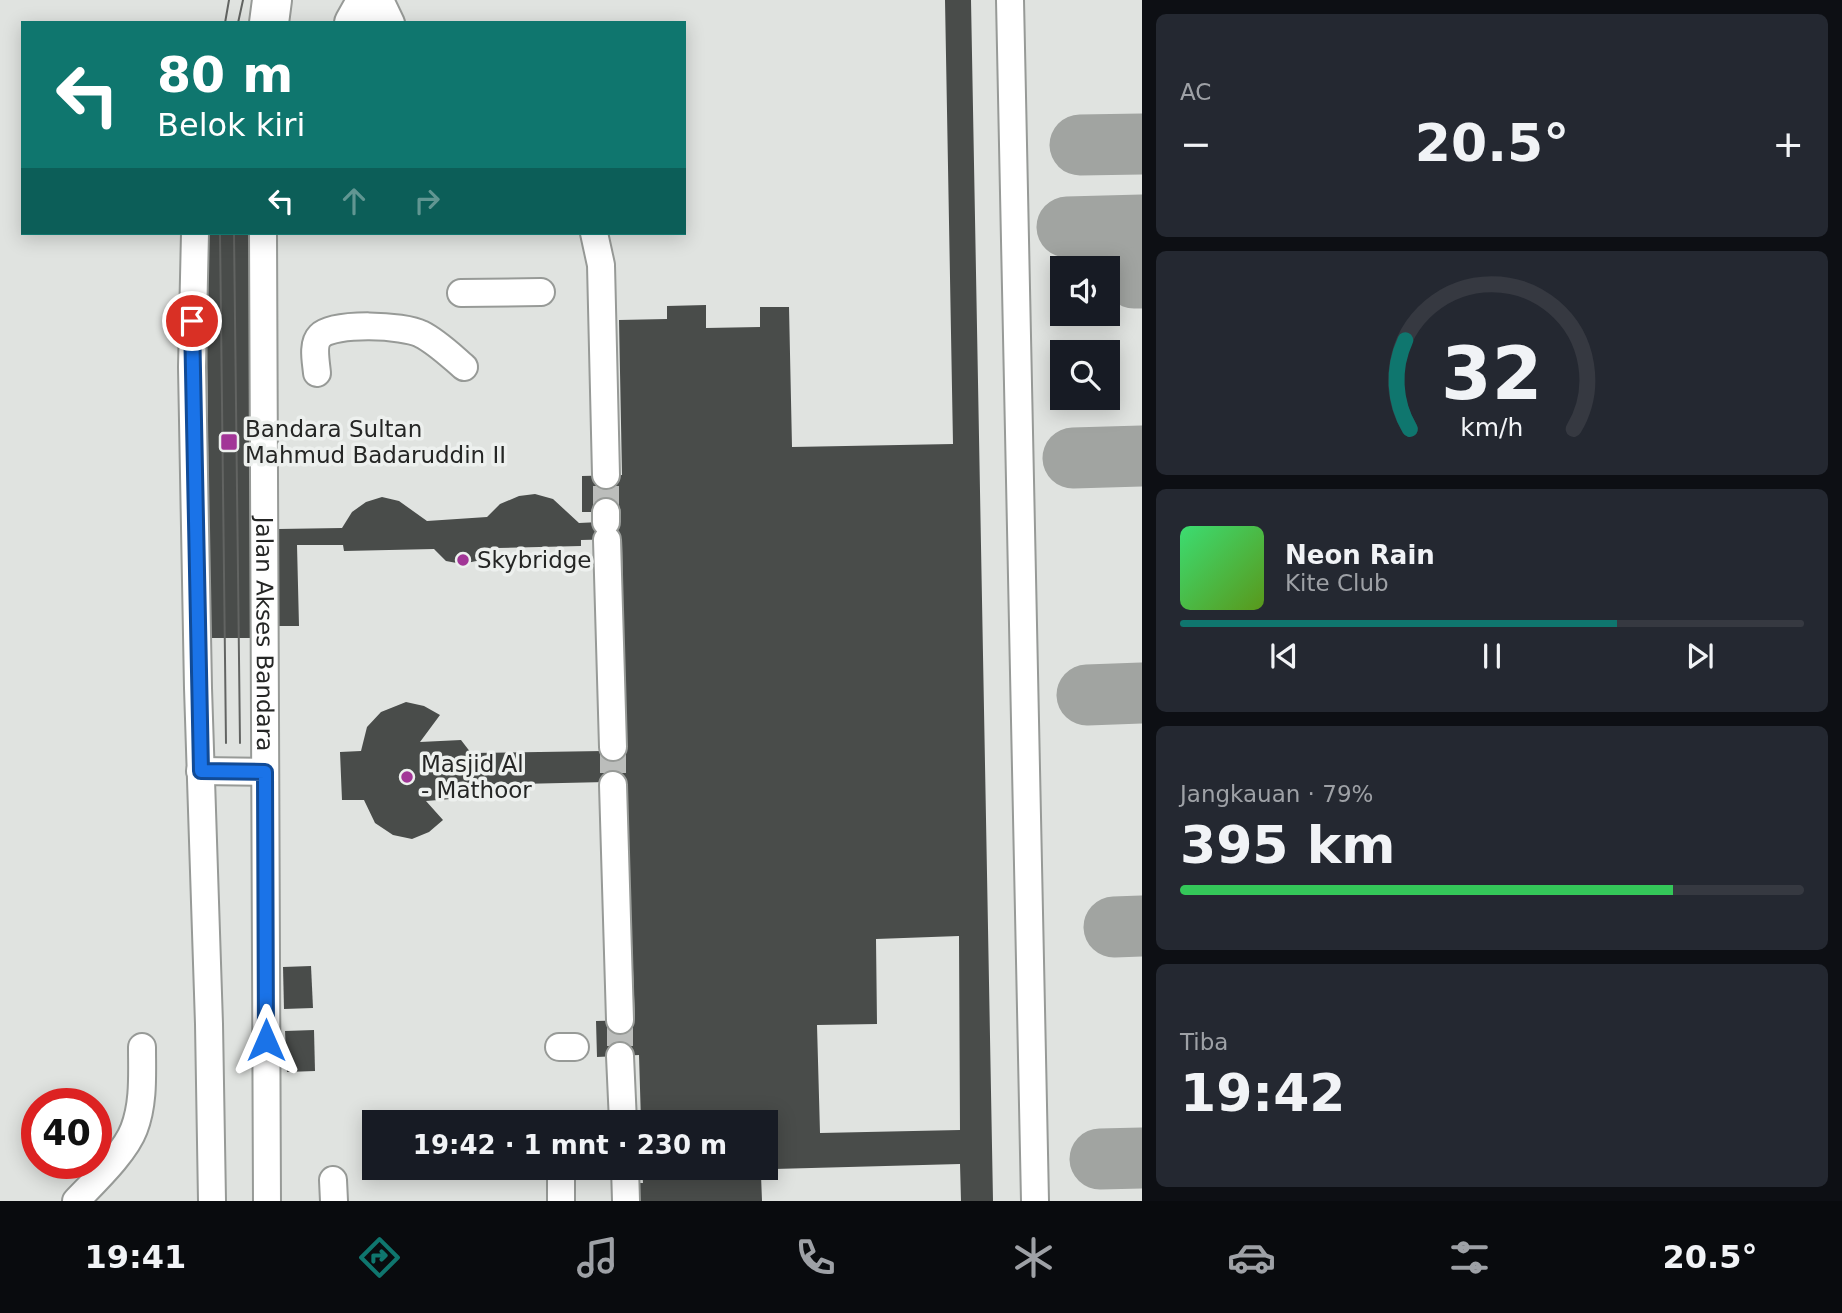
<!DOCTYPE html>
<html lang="id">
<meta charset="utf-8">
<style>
:root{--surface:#171b24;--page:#242831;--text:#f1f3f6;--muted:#9ea1a6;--line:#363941;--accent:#0f766e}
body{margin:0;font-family:"DejaVu Sans",sans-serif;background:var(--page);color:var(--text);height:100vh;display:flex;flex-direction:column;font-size:26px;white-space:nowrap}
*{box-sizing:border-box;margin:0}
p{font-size:23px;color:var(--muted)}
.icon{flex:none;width:38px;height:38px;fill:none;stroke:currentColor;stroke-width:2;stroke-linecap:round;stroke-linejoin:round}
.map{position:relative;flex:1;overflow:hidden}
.panel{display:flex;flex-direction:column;gap:14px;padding:14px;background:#0d0f14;width:700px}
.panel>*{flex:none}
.top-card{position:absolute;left:21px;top:21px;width:665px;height:214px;border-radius:0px;box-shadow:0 4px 18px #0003;background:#0f766e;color:#fff;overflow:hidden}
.fabs{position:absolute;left:1050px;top:256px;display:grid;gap:14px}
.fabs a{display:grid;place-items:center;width:70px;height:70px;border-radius:0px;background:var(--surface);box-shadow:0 4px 18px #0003;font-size:35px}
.speed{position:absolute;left:21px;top:1088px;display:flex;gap:14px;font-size:35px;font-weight:700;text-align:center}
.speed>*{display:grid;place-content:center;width:91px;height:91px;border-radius:50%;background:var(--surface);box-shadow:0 4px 18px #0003;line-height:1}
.speed .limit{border:10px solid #d22;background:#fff;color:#111}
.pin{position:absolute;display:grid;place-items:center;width:60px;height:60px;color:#fff;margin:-30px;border:4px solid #fff;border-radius:50%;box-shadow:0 2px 7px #0007}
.me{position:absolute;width:77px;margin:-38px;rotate:0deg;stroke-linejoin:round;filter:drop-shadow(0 0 5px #0008)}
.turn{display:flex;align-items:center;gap:24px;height:147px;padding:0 21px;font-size:32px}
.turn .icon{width:91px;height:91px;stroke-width:2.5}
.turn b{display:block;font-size:49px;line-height:60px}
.lanes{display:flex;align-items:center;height:66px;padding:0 21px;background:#0003;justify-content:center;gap:35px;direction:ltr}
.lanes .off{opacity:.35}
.big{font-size:52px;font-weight:700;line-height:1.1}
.panel .widget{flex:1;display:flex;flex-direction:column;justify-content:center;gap:10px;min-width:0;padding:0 24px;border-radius:10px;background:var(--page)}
.panel .dial{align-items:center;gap:0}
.dial svg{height:182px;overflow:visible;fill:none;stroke:var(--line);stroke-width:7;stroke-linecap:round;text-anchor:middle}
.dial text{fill:var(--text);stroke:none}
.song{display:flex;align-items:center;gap:21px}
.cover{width:84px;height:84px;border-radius:10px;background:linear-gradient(135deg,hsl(140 70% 55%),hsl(90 70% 35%))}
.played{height:7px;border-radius:4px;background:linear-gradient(90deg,var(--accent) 70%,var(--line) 70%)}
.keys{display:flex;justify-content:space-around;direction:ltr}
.heat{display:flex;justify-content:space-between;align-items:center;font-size:38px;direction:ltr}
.charge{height:10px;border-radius:5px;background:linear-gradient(90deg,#34c759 79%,var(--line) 0)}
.trip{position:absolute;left:362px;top:1110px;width:416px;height:70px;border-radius:0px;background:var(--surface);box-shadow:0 4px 18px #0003;font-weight:700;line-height:70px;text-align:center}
.tabs{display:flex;height:112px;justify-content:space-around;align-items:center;background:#090b0e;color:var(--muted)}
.tabs .icon{width:49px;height:49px}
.tabs .current{color:var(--accent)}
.tabs b{font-size:32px;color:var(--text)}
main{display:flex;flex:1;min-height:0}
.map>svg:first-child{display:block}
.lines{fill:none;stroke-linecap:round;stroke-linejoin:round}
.taxiway{stroke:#a1a4a1;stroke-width:61}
.building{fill:#494c4a;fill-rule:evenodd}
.minor-tunnel{stroke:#bbbdbb;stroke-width:26;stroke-dasharray:26 13;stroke-linecap:butt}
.minor-casing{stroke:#979a97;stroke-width:30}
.highway-casing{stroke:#979a97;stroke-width:42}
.minor{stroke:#fff;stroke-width:26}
.highway{stroke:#fff;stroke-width:38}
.tram{stroke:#626462;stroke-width:2}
.route-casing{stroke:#114b97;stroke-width:18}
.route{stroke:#1a73e8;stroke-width:12}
.poi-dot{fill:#a23697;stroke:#edf0ee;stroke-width:2.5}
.labels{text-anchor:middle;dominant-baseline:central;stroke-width:7;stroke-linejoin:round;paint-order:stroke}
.poi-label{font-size:23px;fill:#252625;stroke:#edf0ee;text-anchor:start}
.street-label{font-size:23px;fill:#252625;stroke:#edf0ee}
</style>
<main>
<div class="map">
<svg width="1142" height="1201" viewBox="0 0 1142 1201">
<rect width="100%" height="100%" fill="#e0e3e0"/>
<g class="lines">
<g class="taxiway">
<path d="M1080 145 1142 144"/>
<path d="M1067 227 1142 225"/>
<path d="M1134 278H1142"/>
<path d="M1073 458 1142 456"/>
<path d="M1087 695 1142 693"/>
<path d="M1114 927 1142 926"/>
<path d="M1100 1159 1142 1158"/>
</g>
</g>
<g class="building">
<path d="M945 0H971L993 1201H961L960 1164 774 1169 761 1175 762 1201H638L637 1183H643L642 1167H766V1122H641L639 1055 597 1057 596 1021 635 1020 626 790 606 782 472 785 463 798 426 801 443 820 429 832 412 839 393 835 375 823 364 800H342L340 752 361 751 367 727 381 712 406 702 424 706 440 715 420 742 461 740 471 753 603 751 625 741 622 539 581 540V546L497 548 481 560 462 564 446 561 434 549 344 551 343 545H297L299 626H279V638H210L206 233H275L278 529 342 528 352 512 366 502 382 497 399 501 427 521 487 517 500 504 519 496 535 494 553 499 579 523 621 521V512H582V476L622 475 619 320 667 319V306L706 305V328L760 327V307H789L792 447 953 444ZM959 936 960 1130 820 1133 817 1025 877 1024 876 939Z"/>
<path d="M311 966 313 1008 284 1009 283 967Z"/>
<path d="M314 1030 315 1071 287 1072 285 1031Z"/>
</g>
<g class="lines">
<g class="minor-tunnel">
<path d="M606 512V475"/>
<path d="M613 747V785"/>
<path d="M620 1020V1056"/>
</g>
<g class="minor-casing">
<g id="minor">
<path d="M380 0 391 23"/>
<path d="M1010 0 1035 1201"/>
<path d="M195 233 192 367 198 688 209 1024 212 1201"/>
<path id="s1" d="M263 233 267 1201"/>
<path d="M594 233 601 265 606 475"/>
<path d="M461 293 541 292"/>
<path d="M317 373C316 362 312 344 320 336 334 322 404 325 421 334 437 342 450 355 464 367"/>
<path d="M606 512V522"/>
<path d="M607 540 613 747"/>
<path d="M200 771 265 772"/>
<path d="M613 785 620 1020"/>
<path d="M559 1047H575"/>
<path d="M620 1056 623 1122"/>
<path d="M625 1167 626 1201"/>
<path d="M561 1178V1201"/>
<path d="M333 1180 334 1201"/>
<path d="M76 1201C94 1182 125 1153 134 1129 144 1103 142 1074 142 1047"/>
</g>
</g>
<g class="highway-casing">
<g id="highway">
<path d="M269 23 272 0"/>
<path d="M354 23 367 0"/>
</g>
</g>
<use href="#minor" class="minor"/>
<use href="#highway" class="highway"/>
<g class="tram">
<path d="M225 23 229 0"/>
<path d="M238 23 243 0"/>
<path d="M220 233 226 743"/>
<path d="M234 233 240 743"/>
</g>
</g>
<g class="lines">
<g class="route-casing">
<path id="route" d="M192 321 201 771 265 772 266 1040"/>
</g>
<use href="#route" class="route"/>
</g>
<g class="poi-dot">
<rect x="220" y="433" width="18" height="18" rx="3.5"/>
<circle cx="463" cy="560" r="7"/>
<circle cx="407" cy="777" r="7"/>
</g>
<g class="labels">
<g class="poi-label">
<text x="245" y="429">Bandara Sultan<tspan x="245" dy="26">Mahmud Badaruddin II</tspan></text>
<text x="477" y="560">Skybridge</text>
<text x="421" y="764">Masjid Al<tspan x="421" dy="26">- Mathoor</tspan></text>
</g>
<g class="street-label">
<text stroke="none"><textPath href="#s1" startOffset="401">Jalan Akses Bandara</textPath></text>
</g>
</g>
</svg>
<div class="fabs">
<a><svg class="icon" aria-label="sound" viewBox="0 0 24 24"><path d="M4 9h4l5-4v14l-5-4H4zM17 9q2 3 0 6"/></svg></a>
<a><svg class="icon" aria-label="search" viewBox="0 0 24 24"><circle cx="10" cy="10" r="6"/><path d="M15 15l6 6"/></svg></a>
</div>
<div class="speed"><div class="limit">40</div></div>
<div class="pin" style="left:192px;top:321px;background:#d93025"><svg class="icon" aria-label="arrive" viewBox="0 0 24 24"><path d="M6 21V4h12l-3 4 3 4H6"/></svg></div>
<svg class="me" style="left:266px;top:1040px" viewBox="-20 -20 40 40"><path d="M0-17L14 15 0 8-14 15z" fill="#1a73e8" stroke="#fff" stroke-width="4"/></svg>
<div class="trip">19:42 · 1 mnt · 230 m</div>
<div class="top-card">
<div class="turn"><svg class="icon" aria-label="left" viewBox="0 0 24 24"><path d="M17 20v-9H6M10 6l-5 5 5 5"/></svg><div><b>80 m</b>Belok kiri</div></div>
<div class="lanes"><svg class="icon" aria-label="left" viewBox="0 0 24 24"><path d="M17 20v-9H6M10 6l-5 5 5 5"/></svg><svg class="icon off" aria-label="ahead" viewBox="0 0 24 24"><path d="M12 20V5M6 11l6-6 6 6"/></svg><svg class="icon off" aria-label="right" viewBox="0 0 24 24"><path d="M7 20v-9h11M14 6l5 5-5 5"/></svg></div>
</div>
</div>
<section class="panel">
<div class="widget"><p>AC</p>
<div class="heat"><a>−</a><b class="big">20.5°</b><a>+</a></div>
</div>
<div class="widget dial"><svg viewBox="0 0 100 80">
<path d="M14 69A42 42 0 1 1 86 69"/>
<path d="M14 69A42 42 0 0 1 12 30" stroke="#0f766e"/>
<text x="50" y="56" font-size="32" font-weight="700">32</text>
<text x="50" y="72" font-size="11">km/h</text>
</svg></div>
<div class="widget">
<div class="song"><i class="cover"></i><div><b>Neon Rain</b><p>Kite Club</p></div></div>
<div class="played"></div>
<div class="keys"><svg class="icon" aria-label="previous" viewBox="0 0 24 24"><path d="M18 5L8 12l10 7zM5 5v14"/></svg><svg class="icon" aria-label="pause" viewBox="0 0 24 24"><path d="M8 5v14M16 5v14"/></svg><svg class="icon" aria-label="next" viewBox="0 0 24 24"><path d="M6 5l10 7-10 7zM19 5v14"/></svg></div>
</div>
<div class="widget"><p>Jangkauan · 79%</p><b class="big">395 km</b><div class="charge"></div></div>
<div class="widget"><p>Tiba</p><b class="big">19:42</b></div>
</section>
</main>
<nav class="tabs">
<b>19:41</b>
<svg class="icon current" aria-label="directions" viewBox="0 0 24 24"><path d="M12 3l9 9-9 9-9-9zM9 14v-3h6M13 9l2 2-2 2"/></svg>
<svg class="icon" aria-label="music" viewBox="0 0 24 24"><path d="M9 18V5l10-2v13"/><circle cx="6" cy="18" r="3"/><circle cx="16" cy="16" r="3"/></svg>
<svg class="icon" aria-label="phone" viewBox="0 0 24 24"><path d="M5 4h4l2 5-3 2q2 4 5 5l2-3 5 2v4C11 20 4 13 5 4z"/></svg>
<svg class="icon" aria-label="climate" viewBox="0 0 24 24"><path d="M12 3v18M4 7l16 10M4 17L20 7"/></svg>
<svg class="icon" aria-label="car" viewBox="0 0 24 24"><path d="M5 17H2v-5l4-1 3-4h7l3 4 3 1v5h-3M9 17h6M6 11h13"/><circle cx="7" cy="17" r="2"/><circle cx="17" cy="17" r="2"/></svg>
<svg class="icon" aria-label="filters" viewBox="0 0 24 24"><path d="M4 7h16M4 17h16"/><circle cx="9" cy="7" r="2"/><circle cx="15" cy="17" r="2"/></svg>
<b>20.5°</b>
</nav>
